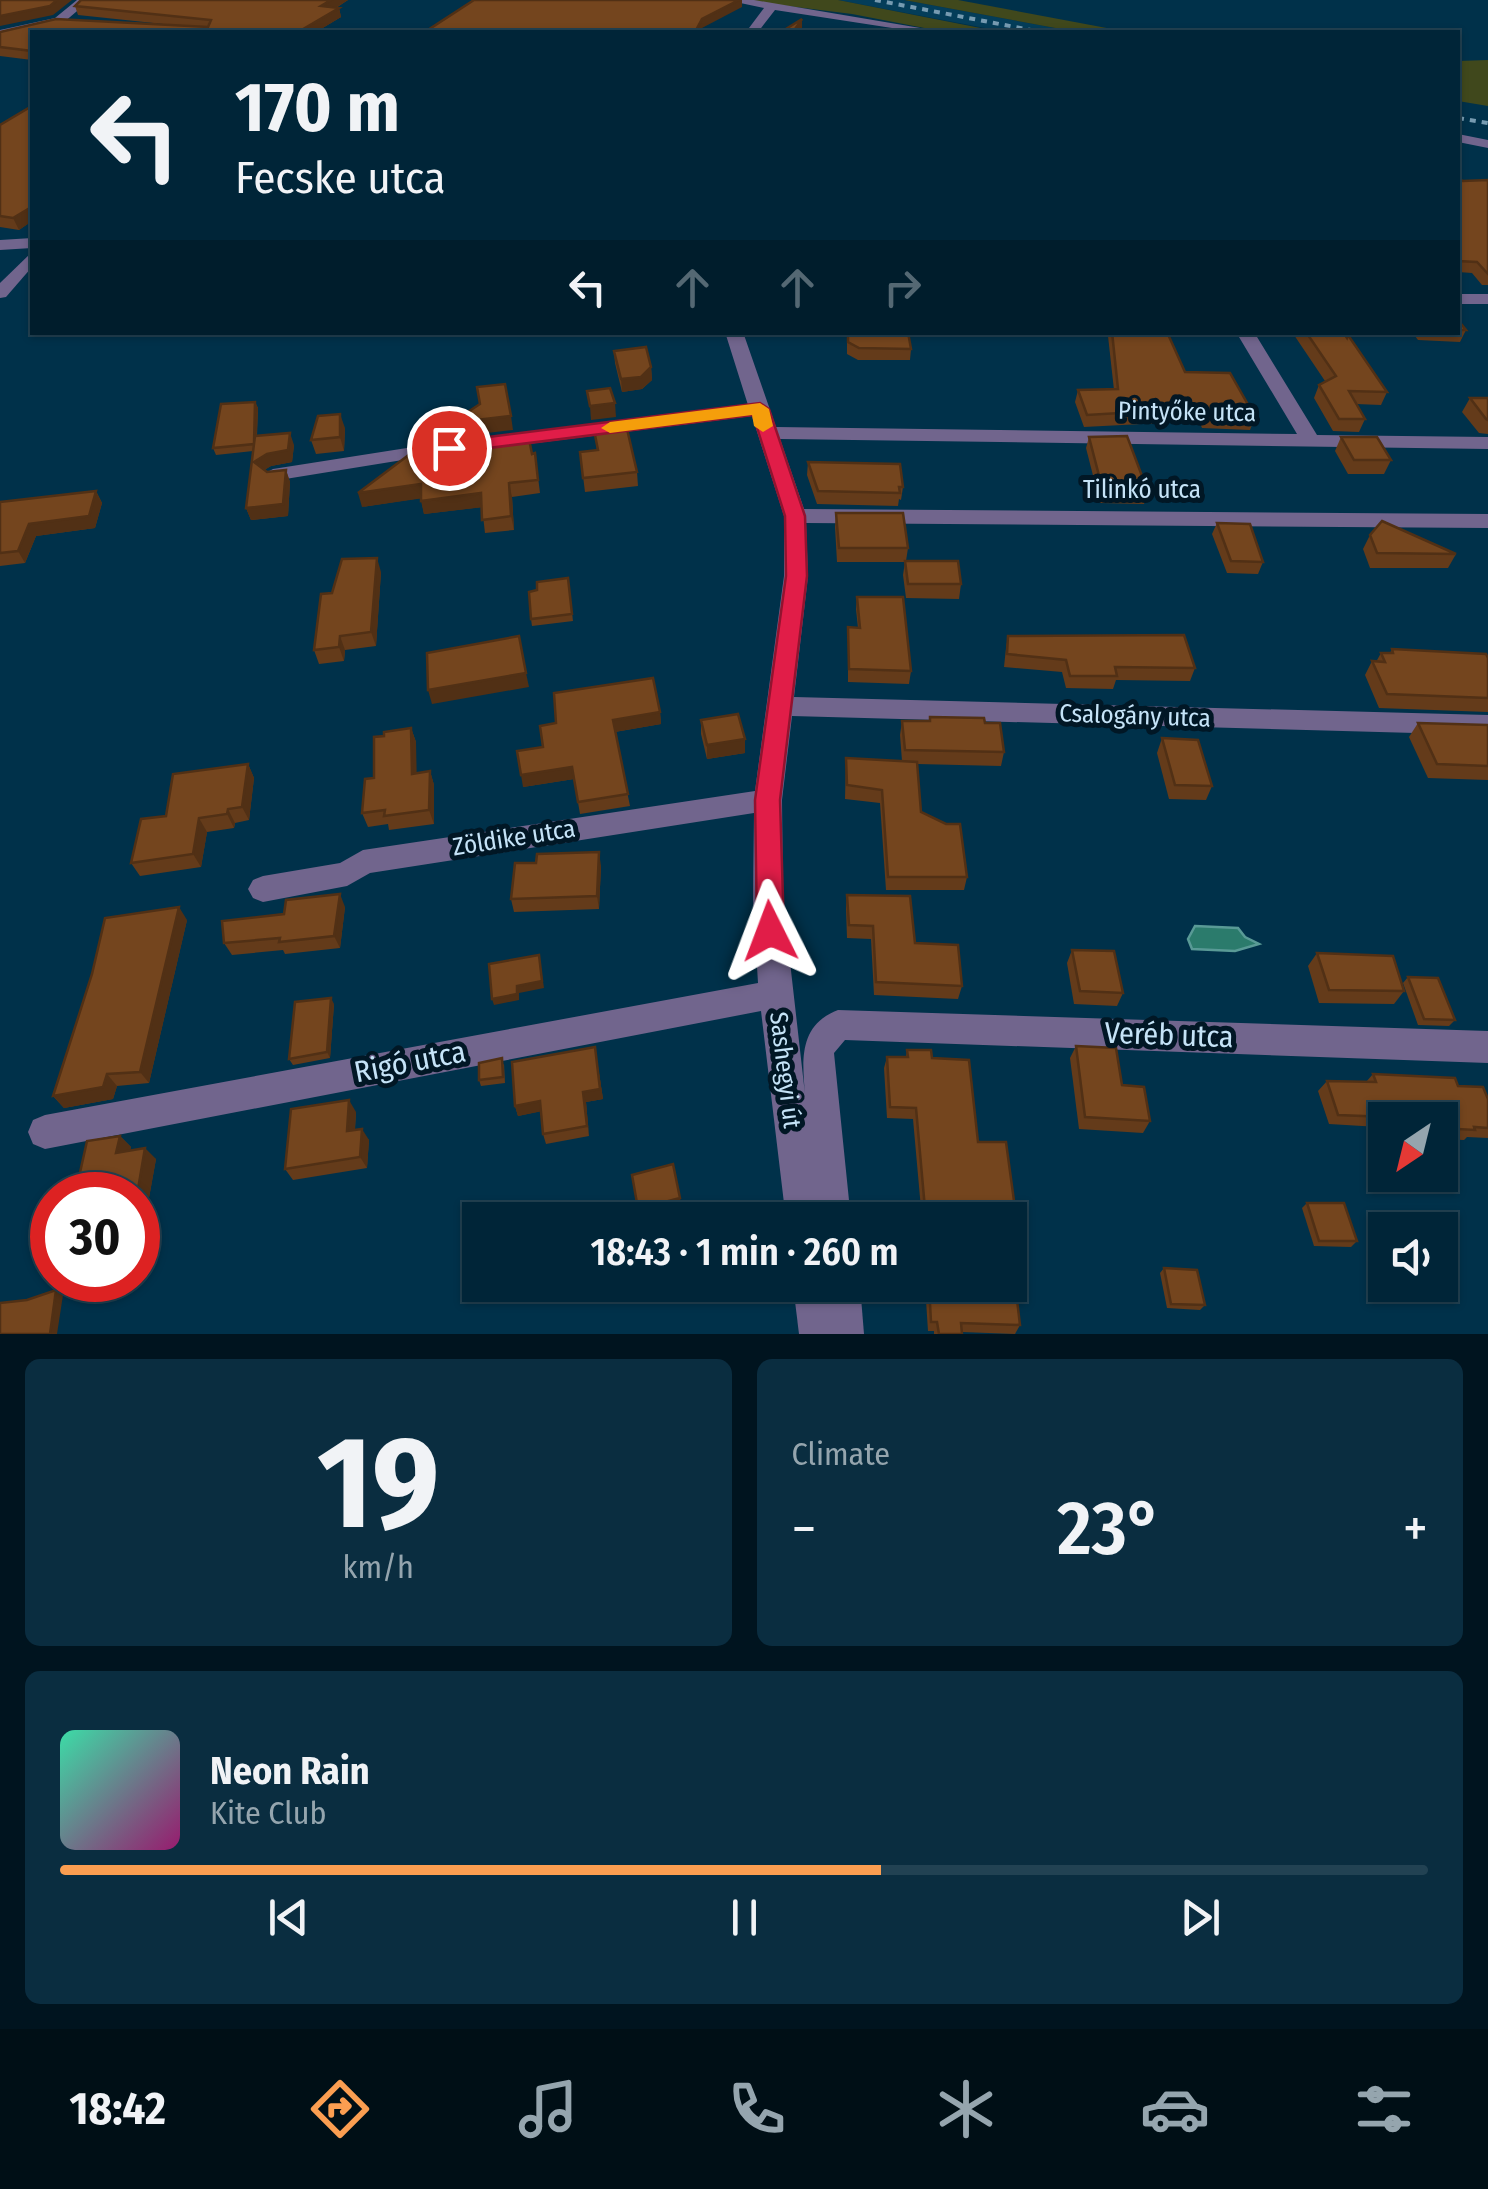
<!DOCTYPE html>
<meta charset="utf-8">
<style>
:root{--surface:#002538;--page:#0a2d40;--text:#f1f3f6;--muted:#95a5ae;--line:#224253;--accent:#fb9e51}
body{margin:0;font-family:"Fira Sans Condensed",sans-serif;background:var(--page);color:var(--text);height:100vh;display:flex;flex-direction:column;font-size:38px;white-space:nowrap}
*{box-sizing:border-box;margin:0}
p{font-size:32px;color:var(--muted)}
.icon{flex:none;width:55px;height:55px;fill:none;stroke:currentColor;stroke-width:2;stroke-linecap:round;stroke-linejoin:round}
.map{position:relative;height:1334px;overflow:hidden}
.side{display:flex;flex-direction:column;gap:25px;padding:25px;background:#00141f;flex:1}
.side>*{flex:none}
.top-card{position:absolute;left:30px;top:30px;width:1430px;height:305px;border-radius:0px;box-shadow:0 2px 8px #0004,0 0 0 2px var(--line);background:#002538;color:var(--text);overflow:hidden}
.needle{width:65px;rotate:215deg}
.controls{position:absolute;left:1368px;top:1102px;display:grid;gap:20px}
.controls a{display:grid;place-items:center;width:90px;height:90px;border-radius:0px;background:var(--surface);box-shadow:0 2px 8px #0004,0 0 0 2px var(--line);font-size:50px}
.speed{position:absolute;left:30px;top:1172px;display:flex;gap:20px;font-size:50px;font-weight:700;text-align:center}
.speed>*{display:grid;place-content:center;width:130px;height:130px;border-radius:50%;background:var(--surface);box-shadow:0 2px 8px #0004,0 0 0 2px var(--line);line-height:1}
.speed .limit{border:15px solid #d22;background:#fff;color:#111}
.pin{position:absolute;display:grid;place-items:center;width:85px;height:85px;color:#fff;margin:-42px;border:5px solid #fff;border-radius:50%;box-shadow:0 2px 10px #0007}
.me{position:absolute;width:110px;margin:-55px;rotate:357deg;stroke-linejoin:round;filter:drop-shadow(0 0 8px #0008)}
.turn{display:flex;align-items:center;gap:35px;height:210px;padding:0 40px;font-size:45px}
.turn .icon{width:130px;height:130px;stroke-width:2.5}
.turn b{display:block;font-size:70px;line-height:85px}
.lanes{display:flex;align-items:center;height:95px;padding:0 40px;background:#0003;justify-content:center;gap:50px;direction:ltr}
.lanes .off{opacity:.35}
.big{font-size:75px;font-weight:600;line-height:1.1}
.side .card{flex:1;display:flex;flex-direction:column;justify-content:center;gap:15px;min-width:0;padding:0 35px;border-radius:15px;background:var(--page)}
.side .dial{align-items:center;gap:0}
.dial b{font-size:130px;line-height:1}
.song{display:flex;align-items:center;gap:30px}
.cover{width:120px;height:120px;border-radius:15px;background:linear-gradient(135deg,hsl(160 70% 55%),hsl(320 70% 35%))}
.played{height:10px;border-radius:5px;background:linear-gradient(90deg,var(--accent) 60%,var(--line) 60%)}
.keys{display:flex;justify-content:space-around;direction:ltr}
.heat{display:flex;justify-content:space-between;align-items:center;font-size:55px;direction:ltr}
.side .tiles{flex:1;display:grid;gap:25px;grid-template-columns:1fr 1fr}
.card:last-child{grid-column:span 2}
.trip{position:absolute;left:462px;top:1202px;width:565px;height:100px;border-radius:0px;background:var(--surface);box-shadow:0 2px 8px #0004,0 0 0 2px var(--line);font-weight:600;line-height:100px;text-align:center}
.tabs{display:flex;height:160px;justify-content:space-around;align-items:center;background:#000f16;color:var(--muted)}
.tabs .icon{width:70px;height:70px}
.tabs .current{color:var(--accent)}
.tabs b{font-size:45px;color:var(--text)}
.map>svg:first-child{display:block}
.built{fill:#043d59}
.green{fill:#40481c}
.water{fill:#2b7b6c;stroke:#599a96;stroke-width:2.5}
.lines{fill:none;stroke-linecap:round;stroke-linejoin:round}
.minor{fill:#71658d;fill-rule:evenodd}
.rail{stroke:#769bb1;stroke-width:4;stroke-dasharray:6 6;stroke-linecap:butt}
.wall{fill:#643b1a}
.shaded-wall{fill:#513015}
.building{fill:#74451e;stroke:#513015;stroke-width:2.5}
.route{fill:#e11d48;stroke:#92132f;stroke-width:2.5}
.slow{fill:#f59e0b}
.labels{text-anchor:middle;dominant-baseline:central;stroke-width:10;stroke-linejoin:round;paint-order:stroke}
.street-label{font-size:25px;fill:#c5e3f7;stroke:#011725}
.near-street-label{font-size:30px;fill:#c5e3f7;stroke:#011725}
</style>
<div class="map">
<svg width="1488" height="1334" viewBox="0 0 1488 1334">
<rect width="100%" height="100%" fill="#00314a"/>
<path class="built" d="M838 0H904L1077 32H1006Z"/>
<g class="green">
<path d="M740 0H838L1001 32H945L852 14Z"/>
<path d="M904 0H958L1128 32H1077Z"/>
<path d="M1488 60V106L1458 101V61Z"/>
</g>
<path class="water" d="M1195 926 1238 928 1245 937 1259 944 1235 951 1192 949 1188 939Z"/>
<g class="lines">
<g class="minor">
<path d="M77 0H90L63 23 0 38V30L55 18Z"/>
<path d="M726 0H754L944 32H918L775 10 758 32H746L764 8Z"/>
<path d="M1458 134 1488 140V148L1458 142Z"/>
<path d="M32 238V248L0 250V240Z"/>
<path d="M32 252V267L6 297 0 298V283Z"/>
<rect x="1458" y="294" width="30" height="10"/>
<path d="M725 332H743L776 427 1297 434 1236 332H1254L1317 435 1488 437V449L780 439 804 509 1488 514V528L806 523 808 576 794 697 1488 715V735L792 716 782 800 783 900 805 1094C802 1059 799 1025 838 1010L1488 1031V1063L845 1040 834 1053 851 1220H786L761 1011 45 1149 33 1144 28 1132 33 1120 45 1115 758 983 753 900 754 813 370 873 347 886 263 902 253 898 248 889 253 880 263 876 340 863 363 850 755 791 784 576V516L752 416 495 448 485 442 495 436 748 405Z"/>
<path d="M445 442 455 448 452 452 273 481 262 475 273 469Z"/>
<path d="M793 1285H860L864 1334H799Z"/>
</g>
<g class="rail">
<path d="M875 0 1041 32"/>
<path d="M1458 118 1488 123"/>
</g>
</g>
<g class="wall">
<path d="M81 0H348L336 8H339L341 17 316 32H32V60L0 56V32L163 24 78 15 75 6Z"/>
<path d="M32 106V221L19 230 0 227V125Z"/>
<path d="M1458 179 1463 181 1488 180V285H1482L1472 273 1458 272Z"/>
<path d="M1458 320 1466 330 1460 342 1418 340 1412 332H1458Z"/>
<path d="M847 332H908L911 349 910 360H858L847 354Z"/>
<path d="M1101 332H1167L1185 372 1255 417 1250 430 1202 428 1199 421 1084 427 1075 402 1078 390H1114L1108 336H1102Z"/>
<path d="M1292 332H1343L1387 392 1381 405 1356 404 1365 419 1359 432 1333 431 1314 398 1319 385 1325 381Z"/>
<path d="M614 351 651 367 652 380 642 389 622 392 615 363Z"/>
<path d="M1470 398H1488V434L1479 433 1462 412Z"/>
<path d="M255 402 258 408 257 436 294 445 292 462 271 466 264 470 267 472 286 470 290 482 288 516 251 520 246 508 253 451 216 455 213 448Z"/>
<path d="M593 425 623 429 637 472 638 486 585 492 580 452 597 450Z"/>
<path d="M345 428 344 451 316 454 311 440Z"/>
<path d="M1089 437 1148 492 1144 504 1100 503 1086 448Z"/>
<path d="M1341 437 1391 460 1384 474H1348L1335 451Z"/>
<path d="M535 453 540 493 512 497 514 530 485 533 482 507 424 514 421 498 362 507Z"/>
<path d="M808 462 903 487 901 500 899 499 898 506 817 504 807 475Z"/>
<path d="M96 491 102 503 95 528 36 536 25 563 0 566V502Z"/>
<path d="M836 513 908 548 906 561 961 584 959 599 906 598 903 575 905 562H837L835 527Z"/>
<path d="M1217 523 1263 562 1258 574 1227 573 1212 534Z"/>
<path d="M1370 535 1456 554 1448 568H1370L1363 549Z"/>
<path d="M381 572 376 646 345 650 344 661 319 664 314 650 332 593Z"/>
<path d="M568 578 573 621 532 626 531 619 537 590Z"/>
<path d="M857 597 911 671 909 684 848 682V627L858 628 856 609Z"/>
<path d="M1008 636 1195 668 1190 681 1116 680 1113 689 1066 688 1062 672 1004 667 1006 648Z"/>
<path d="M1392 649 1488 658V712L1379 708 1365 675 1372 661 1376 662 1381 653H1390Z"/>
<path d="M660 712 661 724 615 732 630 806 580 814 574 779 523 787 543 747Z"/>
<path d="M930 717 985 723 1004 752 1001 766 917 764 921 812 967 877 964 890H886L880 803 845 799 846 758 902 761 900 735 902 721H929Z"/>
<path d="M701 720 745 753 707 759 701 734Z"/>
<path d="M1418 723 1488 725V780L1428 778 1409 737Z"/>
<path d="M411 728 416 742V773L430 771 434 785V824L389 830 388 824 368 827 362 813 374 778 384 736Z"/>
<path d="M1162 738 1212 786 1206 800 1169 799 1157 753Z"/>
<path d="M248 764 254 778 249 820 235 823 234 828 207 832 201 867 140 876 131 863 166 816Z"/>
<path d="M601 866 599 909 514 912 511 899Z"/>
<path d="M847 895 915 943 962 986 958 999 874 995 871 939 847 938 846 908Z"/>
<path d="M345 907 340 948 285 954 283 950 232 955 224 943Z"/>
<path d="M187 920 149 1083 117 1086 113 1099 64 1108 53 1096Z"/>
<path d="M1072 950 1123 993 1117 1006 1074 1004 1067 963Z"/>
<path d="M1317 953 1404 991 1394 1004 1319 1003 1308 966Z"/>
<path d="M1408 977 1455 1020 1449 1026 1418 1025 1403 983Z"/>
<path d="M334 1004 330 1058 293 1065 289 1059Z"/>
<path d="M1076 1046 1122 1085 1150 1121 1143 1133 1079 1129 1070 1058Z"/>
<path d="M595 1047 603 1099 586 1102 589 1136 546 1144 543 1134 541 1111 518 1116 515 1106Z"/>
<path d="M907 1050 932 1058 978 1142 1017 1223 1012 1233H1010V1220H922L913 1119 887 1118 884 1068 887 1057H906Z"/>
<path d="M504 1064 505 1083 481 1086 479 1080Z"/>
<path d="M1373 1074 1458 1086 1488 1099V1138L1467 1137 1464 1140 1440 1139V1120H1385V1136L1381 1135 1379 1127 1329 1124 1318 1091 1327 1081 1366 1082Z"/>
<path d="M356 1112 355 1130 369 1140 367 1168 293 1180 285 1169Z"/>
<path d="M120 1136 131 1147 130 1150 156 1159 145 1220 138 1222V1195Z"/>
<path d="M1307 1203 1357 1241 1351 1247 1314 1246 1302 1208Z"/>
<path d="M1164 1268 1205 1305 1200 1310 1167 1308 1160 1273Z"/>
<path d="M925 1285H1010L1020 1325 1015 1334 962 1332V1334H934V1331H928Z"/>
</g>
<g class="shaded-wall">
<path d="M57 0H72L53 15 0 26V16Z"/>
<path d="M331 0H348L324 15 321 6Z"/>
<path d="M739 0H742V7L702 28 700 32H695L702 19Z"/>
<path d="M339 8 341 17 316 32H298Z"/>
<path d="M802 19V28L799 32H793Z"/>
<path d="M28 209 32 221 19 230 13 218Z"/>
<path d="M651 367 652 380 642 389 622 392 621 379Z"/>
<path d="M255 402 258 408 256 451 254 444Z"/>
<path d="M615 403 616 417 591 420 590 406Z"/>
<path d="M340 414 345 428 344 451 340 437Z"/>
<path d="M511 416 513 430 454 437 451 423Z"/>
<path d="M290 433 294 445 292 462 271 466 258 474 254 462Z"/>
<path d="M286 470 290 482 288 516 251 520 246 508Z"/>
<path d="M509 483 512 497 514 530 511 516Z"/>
<path d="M421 484 424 498 362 507 358 493Z"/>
<path d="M96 491 102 503 95 528 36 536 25 563 18 551 29 524Z"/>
<path d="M481 493 484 507 424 514 421 501Z"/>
<path d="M377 558 381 572 376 646 371 632Z"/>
<path d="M340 636 345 650 344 661 339 647Z"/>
<path d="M526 673 529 687 432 704 428 690Z"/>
<path d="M660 712 661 724 614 732 613 720Z"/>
<path d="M411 728 416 742 417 788 412 774Z"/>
<path d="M745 739V753L707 759V745Z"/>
<path d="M248 764 254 778 249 820 242 807Z"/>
<path d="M572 767 574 779 523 787 521 775Z"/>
<path d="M430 771 434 785V824L429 810Z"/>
<path d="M228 809 235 823 234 828 227 814Z"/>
<path d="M199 818 207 832 201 867 193 854Z"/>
<path d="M599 852 601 866 599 909 597 896Z"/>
<path d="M340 894 345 907 340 948 334 936Z"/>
<path d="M179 907 187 920 149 1083 140 1072Z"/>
<path d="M540 961 544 988 519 993V1000L494 1005 492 999 517 986Z"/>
<path d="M331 998 334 1004 330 1058 327 1052Z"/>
<path d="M595 1047 603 1099 586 1102 589 1136 583 1092Z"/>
<path d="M107 1074 117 1086 113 1099 64 1108 53 1096Z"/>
<path d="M349 1100 356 1112 354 1142 347 1131Z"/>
<path d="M540 1101 543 1111 518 1116 515 1106Z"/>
<path d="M362 1129 369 1140 367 1168 360 1157Z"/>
<path d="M120 1136 131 1147 127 1164 116 1153Z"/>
<path d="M145 1148 156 1159 145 1220 138 1213V1195Z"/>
<path d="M680 1198 681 1203 639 1214 638 1209Z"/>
<path d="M56 1290 63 1295 57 1334H50Z"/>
</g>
<g class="building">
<path d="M0 0H57L50 6 0 16Z"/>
<path d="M81 0H331L321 6 339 8 298 32H32V51L0 47V32L56 19 208 27 211 20 75 6Z"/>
<path d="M474 0H739L702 19 695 32H446L428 30Z"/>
<path d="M802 19 793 32H781Z"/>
<path d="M32 106 31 144H32V210L28 209 13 218 0 216V125Z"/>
<path d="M1458 179 1463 181 1488 180V274L1477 262 1458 261Z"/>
<path d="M1458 320 1466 330H1458Z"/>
<path d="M848 332H908L911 349 859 348 848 342Z"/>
<path d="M1112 332H1167L1185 372 1230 373 1255 417 1207 416 1203 408 1087 415 1078 390 1118 389Z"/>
<path d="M1306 332H1343L1347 338 1348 335 1387 392 1349 391 1365 419H1339L1319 385 1336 376Z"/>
<path d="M646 347 651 367 641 377 621 379 614 351Z"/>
<path d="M505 384 511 416 451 423 480 404 477 387Z"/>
<path d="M610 388 615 403 590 406 587 391Z"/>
<path d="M1470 398H1488V420L1486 419Z"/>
<path d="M255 402 254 444 213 448 221 404Z"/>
<path d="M340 414V437L311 440 318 416Z"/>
<path d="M620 422 623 429H627L637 472 583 478 580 452 598 450 593 425Z"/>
<path d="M290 433 288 450 267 454 254 462 267 472 286 470 283 504 246 508 255 436Z"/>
<path d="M528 434 532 454 535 453 538 480 509 483 511 516 482 520 481 493 421 501V484L358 493 414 451 422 450V446Z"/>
<path d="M1127 436 1148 492 1103 491 1089 437Z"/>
<path d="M1341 437H1377L1391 460H1354Z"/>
<path d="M808 462 900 464 903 487H899L900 493 818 491Z"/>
<path d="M96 491 89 516 29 524 18 551 0 553V502Z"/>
<path d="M836 513H903L908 548H839Z"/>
<path d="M1382 521 1456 554 1377 553 1370 535Z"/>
<path d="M1217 523 1250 524 1263 562 1231 561Z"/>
<path d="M377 558 371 632 340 636 339 647 314 650 321 594 332 593 342 559Z"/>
<path d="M905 561H958L961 584H908Z"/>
<path d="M568 578 572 614 531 619 529 592 537 590V582Z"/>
<path d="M857 597H903L911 671 849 669 848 627 860 628Z"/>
<path d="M1184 635 1195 668 1115 667 1117 676H1070L1066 660 1007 654 1008 636Z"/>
<path d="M519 636 526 673 428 690 427 653Z"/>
<path d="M1392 649 1486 654 1488 658V698L1387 694 1372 661 1385 662 1381 653H1393Z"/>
<path d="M653 678 660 712 613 720 628 794 578 802 572 767 521 775 517 751 543 747 540 726 556 723 554 693Z"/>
<path d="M738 714 745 739 707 745 701 720Z"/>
<path d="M930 717 984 718 985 723H1000L1004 752 905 750 902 721H930Z"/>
<path d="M1418 723 1488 725V766L1437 764Z"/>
<path d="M411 728 412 774 430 771 429 810 384 816 385 810 362 813 365 779 374 778V737L384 736V732Z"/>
<path d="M1162 738 1198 740 1212 786 1175 785Z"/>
<path d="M846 758 917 762 921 812 946 824H960L967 877H888L882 790 847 785Z"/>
<path d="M248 764 242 807 228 809 227 814 199 818 193 854 131 863 141 819 166 816 173 774Z"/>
<path d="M599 852 597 896 511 899 515 863H536L537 854Z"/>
<path d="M340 894 334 936 279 942 280 938 224 943 222 921 284 914 286 900Z"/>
<path d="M847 895 910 896 915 943 958 945 962 986 876 982 873 926 849 925Z"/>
<path d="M179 907 140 1072 107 1074 103 1087 53 1096 92 974 105 918Z"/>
<path d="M1072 950 1114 951 1123 993 1080 991Z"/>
<path d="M1317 953 1393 956 1404 991 1329 990Z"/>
<path d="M539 955 542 981 517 986V994L492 999 489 964Z"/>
<path d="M1408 977 1438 978 1455 1020 1424 1019Z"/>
<path d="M331 998 327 1052 289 1059 295 1002Z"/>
<path d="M1076 1046 1116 1048 1122 1085 1144 1087 1150 1121 1085 1117Z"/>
<path d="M595 1047 600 1089 583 1092 587 1126 543 1134 540 1101 515 1106 512 1062Z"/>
<path d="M907 1050H931L932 1058 969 1060 978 1142H1006L1017 1223H1010V1220H926L916 1108 890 1107 887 1057H908Z"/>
<path d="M502 1058 503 1077 479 1080V1063Z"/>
<path d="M1373 1074 1455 1078 1458 1086 1483 1087 1488 1099V1128L1474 1127 1475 1130 1440 1128V1120H1389L1388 1117 1338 1115 1327 1081 1376 1082Z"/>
<path d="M349 1100 347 1131 362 1129 360 1157 285 1169 291 1109Z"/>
<path d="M120 1136 116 1153 145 1148 137 1195H75L87 1141Z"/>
<path d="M673 1164 680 1198 638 1209 632 1175Z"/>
<path d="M1307 1203H1344L1357 1241H1319Z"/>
<path d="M1010 1241 1020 1325 961 1323 962 1334H939L937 1322H931L929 1285H1010Z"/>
<path d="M1164 1268 1197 1270 1205 1305 1171 1304Z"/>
<path d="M56 1290 50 1334H0V1303L27 1300Z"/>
</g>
<path class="route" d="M760 403 769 409 805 516 807 576 780 800 784 931 780 940 770 943 761 940 757 931 755 800 786 576 785 516 753 415 449 453 440 448 449 442Z"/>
<path class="slow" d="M760 403 769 409 773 426 763 432 754 426 752 415 610 433 601 428 610 422Z"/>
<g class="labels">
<g class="street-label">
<text transform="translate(1187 412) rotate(1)">Pintyőke utca</text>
<text x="1142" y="490">Tilinkó utca</text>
<text transform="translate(1135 716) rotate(2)">Csalogány utca</text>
<text transform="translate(514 838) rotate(-9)">Zöldike utca</text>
<text transform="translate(785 1070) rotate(83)">Sashegyi út</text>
</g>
<g class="near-street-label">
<text transform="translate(1169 1035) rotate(2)">Veréb utca</text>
<text transform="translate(410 1062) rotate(-11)">Rigó utca</text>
</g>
</g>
</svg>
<div class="controls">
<a><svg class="needle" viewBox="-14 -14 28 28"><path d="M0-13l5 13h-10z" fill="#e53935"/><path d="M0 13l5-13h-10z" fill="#95a5ae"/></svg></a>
<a><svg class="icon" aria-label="sound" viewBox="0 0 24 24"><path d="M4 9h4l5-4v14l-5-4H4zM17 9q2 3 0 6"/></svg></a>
</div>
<div class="speed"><div class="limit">30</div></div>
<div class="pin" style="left:449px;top:448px;background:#d93025"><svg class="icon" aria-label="arrive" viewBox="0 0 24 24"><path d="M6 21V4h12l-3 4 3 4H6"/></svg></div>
<svg class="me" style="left:770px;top:931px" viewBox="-20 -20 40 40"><path d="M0-17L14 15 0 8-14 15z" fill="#e11d48" stroke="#fff" stroke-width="4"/></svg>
<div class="trip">18:43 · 1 min · 260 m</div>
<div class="top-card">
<div class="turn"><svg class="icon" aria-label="left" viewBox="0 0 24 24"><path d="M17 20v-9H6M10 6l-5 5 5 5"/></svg><div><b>170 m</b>Fecske utca</div></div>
<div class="lanes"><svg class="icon" aria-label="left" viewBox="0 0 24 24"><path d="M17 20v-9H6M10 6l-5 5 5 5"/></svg><svg class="icon off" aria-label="ahead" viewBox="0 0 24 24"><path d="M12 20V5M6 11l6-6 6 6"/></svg><svg class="icon off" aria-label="ahead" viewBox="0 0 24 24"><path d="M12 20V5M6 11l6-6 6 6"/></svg><svg class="icon off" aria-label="right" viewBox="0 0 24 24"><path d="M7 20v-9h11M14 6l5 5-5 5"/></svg></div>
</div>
</div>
<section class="side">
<div class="tiles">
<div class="card dial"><b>19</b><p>km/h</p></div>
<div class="card"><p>Climate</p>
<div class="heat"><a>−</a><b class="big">23°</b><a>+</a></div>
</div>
<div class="card">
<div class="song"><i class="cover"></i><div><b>Neon Rain</b><p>Kite Club</p></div></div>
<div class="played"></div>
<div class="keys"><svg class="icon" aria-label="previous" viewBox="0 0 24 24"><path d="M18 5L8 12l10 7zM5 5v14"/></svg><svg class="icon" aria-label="pause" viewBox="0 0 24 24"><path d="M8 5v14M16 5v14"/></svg><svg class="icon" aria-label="next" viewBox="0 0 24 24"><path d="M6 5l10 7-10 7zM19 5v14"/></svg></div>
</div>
</div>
</section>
<nav class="tabs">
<b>18:42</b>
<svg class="icon current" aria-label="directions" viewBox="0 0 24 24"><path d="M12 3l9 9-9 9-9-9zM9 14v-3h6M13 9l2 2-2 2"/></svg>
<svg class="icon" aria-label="music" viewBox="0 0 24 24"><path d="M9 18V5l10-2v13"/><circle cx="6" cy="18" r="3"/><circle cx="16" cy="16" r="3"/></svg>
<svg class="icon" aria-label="phone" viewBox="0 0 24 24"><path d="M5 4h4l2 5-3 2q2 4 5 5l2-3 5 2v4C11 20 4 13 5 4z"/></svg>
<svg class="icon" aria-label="climate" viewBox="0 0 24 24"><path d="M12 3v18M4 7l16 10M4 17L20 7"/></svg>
<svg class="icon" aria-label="car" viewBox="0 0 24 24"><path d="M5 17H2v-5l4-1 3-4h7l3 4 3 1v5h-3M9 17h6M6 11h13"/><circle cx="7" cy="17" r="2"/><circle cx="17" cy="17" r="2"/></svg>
<svg class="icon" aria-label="filters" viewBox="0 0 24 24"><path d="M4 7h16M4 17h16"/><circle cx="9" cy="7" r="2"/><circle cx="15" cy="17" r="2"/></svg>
</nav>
